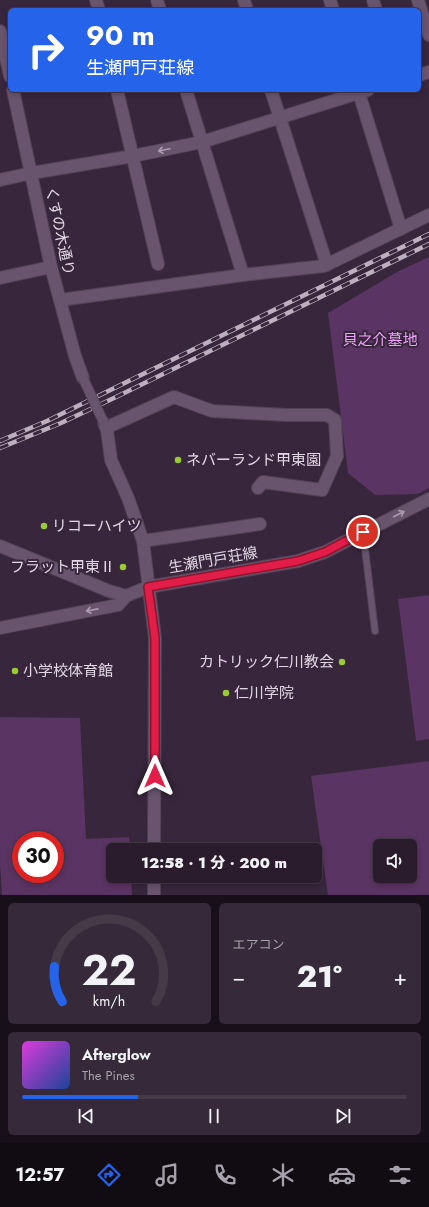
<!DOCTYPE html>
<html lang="ja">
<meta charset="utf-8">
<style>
:root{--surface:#2a1c2d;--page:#362939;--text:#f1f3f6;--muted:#a5a1aa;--line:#463a49;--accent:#2563eb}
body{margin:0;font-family:Jost,"Noto Sans JP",sans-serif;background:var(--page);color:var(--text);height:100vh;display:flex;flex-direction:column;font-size:15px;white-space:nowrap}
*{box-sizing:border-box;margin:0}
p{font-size:13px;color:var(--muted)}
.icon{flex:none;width:22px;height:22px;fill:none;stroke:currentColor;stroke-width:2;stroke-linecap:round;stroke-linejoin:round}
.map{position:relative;height:895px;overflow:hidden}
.panel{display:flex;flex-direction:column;gap:8px;padding:8px;background:#170f19;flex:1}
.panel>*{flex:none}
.banner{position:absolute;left:8px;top:8px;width:413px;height:84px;border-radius:6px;box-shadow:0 2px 6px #0003,0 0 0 1px var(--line);background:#2563eb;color:#fff;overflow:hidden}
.buttons{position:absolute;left:373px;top:839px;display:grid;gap:8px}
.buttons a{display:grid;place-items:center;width:44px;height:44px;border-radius:6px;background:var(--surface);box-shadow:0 2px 6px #0003,0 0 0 1px var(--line);font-size:20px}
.speed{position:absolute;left:12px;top:831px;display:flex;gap:8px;font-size:20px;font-weight:700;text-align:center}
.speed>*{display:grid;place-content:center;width:52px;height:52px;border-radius:50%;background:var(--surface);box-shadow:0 2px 6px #0003,0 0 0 1px var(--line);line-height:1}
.speed .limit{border:6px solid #d22;background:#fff;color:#111}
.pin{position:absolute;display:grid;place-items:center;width:34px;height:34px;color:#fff;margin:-17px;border:2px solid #fff;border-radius:50%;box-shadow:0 1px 4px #0007}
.me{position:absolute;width:44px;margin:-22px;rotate:0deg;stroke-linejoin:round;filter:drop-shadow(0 0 3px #0008)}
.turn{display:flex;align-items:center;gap:14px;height:84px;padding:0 12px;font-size:18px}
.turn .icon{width:52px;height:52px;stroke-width:2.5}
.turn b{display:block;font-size:28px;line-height:34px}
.big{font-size:30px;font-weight:800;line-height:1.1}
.panel .widget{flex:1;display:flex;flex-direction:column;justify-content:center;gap:6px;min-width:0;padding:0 14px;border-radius:6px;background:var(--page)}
.panel .dial{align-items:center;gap:0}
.dial svg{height:104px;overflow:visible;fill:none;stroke:var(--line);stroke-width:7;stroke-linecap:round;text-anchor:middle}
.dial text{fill:var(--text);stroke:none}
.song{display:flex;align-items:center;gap:12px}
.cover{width:48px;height:48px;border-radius:6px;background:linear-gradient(135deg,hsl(300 70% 55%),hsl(220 70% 35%))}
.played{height:4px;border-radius:2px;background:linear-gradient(90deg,var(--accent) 30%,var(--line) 30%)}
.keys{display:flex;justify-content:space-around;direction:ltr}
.heat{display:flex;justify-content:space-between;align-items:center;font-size:22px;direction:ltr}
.panel .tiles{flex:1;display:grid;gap:8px;grid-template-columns:1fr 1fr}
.widget:last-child{grid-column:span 2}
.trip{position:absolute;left:106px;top:843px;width:216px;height:40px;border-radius:6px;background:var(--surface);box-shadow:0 2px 6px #0003,0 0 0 1px var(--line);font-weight:800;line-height:40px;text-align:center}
.tabs{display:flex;height:64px;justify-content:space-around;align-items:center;background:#110b12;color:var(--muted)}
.tabs .icon{width:28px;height:28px}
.tabs .current{color:var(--accent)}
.tabs b{font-size:18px;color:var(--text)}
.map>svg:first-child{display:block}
.green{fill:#5a3462;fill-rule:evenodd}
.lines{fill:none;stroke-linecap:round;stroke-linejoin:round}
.service-casing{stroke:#524255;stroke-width:8}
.minor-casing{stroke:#524255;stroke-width:14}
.tertiary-casing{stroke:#524255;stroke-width:14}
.secondary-casing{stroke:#524255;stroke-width:14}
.service{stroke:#68546d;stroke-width:6}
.minor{stroke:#68546d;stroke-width:12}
.tertiary{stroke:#68546d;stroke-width:12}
.secondary{stroke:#68546d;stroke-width:12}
.rail-casing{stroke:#bdafc0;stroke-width:4.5}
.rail{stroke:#38263c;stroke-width:3;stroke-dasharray:9;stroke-linecap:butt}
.pedestrian-bridge-casing{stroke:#524255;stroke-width:11;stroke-linecap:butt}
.pedestrian-bridge{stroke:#68546d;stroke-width:9}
.oneway{stroke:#ab9caf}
.route-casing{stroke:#92132f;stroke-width:10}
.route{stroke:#e11d48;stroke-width:7}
.poi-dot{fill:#9acb34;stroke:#38263c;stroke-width:1.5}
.labels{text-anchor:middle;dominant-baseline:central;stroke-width:4;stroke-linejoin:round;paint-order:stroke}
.street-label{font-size:15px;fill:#e2d6e5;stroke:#38263c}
.park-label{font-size:15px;fill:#eea0fe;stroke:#38263c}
.poi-label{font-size:15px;fill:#e2d6e5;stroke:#38263c;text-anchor:start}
</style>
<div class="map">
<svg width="429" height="895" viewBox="0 0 429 895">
<rect width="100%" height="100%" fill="#38263c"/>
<g class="green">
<path d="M429 257V488L418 494 375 495 348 473 328 313 397 272Z"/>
<path d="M429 595V739L416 741 398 599Z"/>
<path d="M0 717 80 718 86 839 129 837 130 850H113V876H131L132 895H2L0 864ZM21 840H55V874H21Z"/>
<path d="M429 761V895H328L311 776ZM380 846H410V876H380Z"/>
</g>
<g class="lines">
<g class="service-casing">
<path id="service" d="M363 532 375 631"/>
</g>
<g class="minor-casing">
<g id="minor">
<path d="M96 0 99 10"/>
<path d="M157 0 160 10"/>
<path d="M244 0 247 10"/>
<path d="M330 0 333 10"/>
<path d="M373 0 376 10"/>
<path d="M418 0 429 35"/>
<path d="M419 75 429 72"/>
<path d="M117 90 158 264"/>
<path d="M186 90 243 275"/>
<path d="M271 90 327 265"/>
<path d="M358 90 401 229"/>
<path d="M32 173 133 156 202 142 368 90"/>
<path d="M0 278 51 267"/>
<path d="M60 300 243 275 324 266 429 215"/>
<path d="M104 423 107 430 111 460 128 498 143 541 155 638 154 850"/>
<path d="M107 430 110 426 174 397 212 411 286 415H327L335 420 337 456 322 490 263 482 258 488"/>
<path d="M143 541 260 524"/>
<path d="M0 628 118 605 126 596"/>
<path d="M154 895V876"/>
</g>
</g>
<g class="tertiary-casing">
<g id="tertiary">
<path d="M0 31 10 76"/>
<path d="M13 90 51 267 75 356 83 378"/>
<path d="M0 180 32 173"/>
</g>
</g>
<g class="secondary-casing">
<path id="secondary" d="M0 546 109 591 126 596 148 587 298 561 325 552 429 499"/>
</g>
<use href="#service" class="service"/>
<use href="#minor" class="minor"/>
<use href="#tertiary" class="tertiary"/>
<use href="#secondary" class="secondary"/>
<g class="rail-casing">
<g id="rail">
<path d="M0 441 47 421 429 234"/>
<path d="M0 448 61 423 114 398 429 244"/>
</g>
</g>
<use href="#rail" class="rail"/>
<g class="pedestrian-bridge-casing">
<path id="pedestrian-bridge" d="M83 378 104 423"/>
</g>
<use href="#pedestrian-bridge" class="pedestrian-bridge"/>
</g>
<defs><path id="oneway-shaft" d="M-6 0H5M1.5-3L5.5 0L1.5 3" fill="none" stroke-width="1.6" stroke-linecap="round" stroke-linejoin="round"/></defs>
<g class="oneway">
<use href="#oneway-shaft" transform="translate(164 150) rotate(168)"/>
<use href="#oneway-shaft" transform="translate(399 514) rotate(-27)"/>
<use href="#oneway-shaft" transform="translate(92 610) rotate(169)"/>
</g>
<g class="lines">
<g class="route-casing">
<path id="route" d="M155 776V638L148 587 298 561 325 552 363 532"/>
</g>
<use href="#route" class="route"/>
</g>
<g class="poi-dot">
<circle cx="178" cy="460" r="4"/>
<circle cx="44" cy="526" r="4"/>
<circle cx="123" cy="567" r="4"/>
<circle cx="342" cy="662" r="4"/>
<circle cx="15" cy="671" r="4"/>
<circle cx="226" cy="693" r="4"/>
</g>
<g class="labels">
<g class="street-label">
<text transform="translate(60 231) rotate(78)">くすの木通り</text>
<text transform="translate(213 560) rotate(-10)">生瀬門戸荘線</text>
</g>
<g class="park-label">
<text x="380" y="340">貝之介墓地</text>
</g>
<g class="poi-label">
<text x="186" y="460">ネバーランド甲東園</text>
<text x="52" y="526">リコーハイツ</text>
<text x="115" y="567" text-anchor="end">フラット甲東Ⅱ</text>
<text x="334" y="662" text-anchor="end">カトリック仁川教会</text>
<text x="23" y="671">小学校体育館</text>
<text x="234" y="693">仁川学院</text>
</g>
</g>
</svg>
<div class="buttons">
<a><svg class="icon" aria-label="sound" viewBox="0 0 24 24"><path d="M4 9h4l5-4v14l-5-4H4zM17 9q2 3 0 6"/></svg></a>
</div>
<div class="speed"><div class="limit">30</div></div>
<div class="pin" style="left:363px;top:532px;background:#d93025"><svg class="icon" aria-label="arrive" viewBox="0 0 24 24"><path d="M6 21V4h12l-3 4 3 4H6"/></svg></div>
<svg class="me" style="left:155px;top:776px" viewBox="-20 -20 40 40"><path d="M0-17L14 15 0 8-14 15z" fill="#e11d48" stroke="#fff" stroke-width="4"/></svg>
<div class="trip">12:58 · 1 分 · 200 m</div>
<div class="banner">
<div class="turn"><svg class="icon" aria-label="right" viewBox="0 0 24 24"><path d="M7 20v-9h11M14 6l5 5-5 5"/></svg><div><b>90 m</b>生瀬門戸荘線</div></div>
</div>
</div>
<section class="panel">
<div class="tiles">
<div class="widget dial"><svg viewBox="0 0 100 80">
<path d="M14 69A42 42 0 1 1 86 69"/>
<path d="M14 69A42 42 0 0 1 8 42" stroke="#2563eb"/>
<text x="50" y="56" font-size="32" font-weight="700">22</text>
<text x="50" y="72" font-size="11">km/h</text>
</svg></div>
<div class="widget"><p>エアコン</p>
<div class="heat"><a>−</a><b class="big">21°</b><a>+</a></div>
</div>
<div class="widget">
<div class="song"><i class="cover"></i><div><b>Afterglow</b><p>The Pines</p></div></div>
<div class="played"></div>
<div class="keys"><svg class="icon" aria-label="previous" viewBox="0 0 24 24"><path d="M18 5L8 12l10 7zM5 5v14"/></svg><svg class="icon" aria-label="pause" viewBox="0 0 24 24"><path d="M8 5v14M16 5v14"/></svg><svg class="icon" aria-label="next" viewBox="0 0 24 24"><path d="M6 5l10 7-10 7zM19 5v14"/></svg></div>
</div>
</div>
</section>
<nav class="tabs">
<b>12:57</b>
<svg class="icon current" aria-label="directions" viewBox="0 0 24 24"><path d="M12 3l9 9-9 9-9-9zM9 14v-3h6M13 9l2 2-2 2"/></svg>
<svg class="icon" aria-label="music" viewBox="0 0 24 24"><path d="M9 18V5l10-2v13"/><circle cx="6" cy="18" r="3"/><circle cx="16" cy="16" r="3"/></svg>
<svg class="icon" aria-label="phone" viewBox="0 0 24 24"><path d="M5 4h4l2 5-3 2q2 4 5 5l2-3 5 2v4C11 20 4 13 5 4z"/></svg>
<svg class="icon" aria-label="climate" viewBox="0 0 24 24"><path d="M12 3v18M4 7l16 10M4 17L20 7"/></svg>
<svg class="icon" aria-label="car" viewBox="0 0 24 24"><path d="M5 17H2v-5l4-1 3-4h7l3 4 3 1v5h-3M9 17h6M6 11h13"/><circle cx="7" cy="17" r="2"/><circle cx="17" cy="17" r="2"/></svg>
<svg class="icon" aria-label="filters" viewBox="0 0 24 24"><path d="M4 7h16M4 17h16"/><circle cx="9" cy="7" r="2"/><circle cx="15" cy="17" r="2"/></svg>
</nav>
